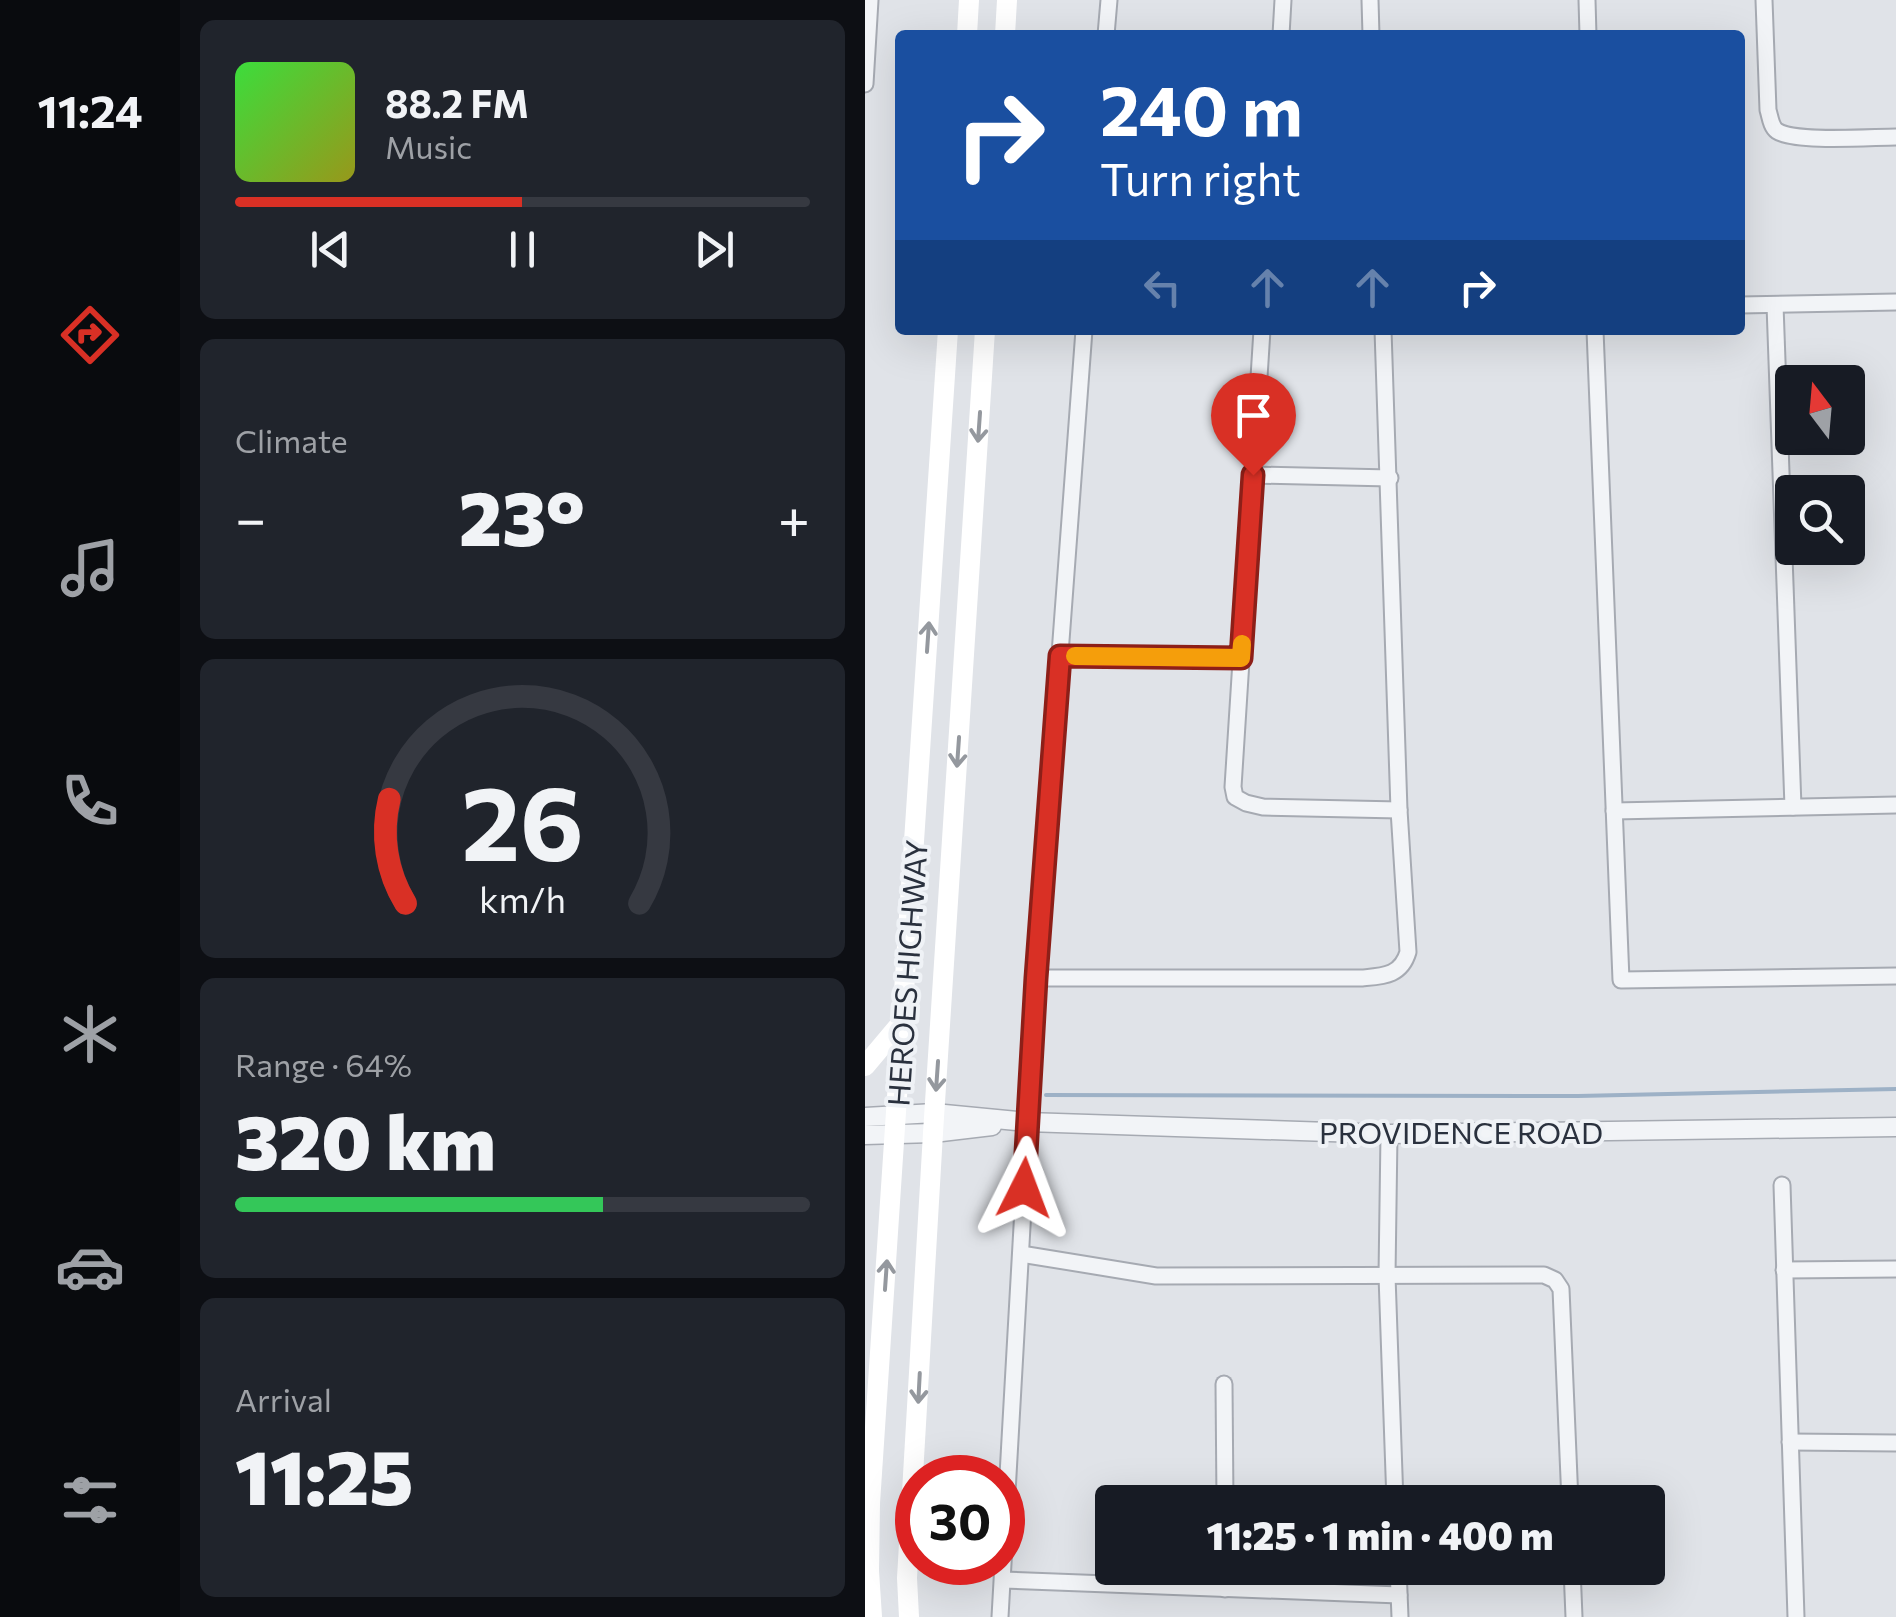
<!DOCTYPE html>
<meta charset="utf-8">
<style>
:root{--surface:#171b24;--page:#20242c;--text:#f1f3f6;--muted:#9ea1a6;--line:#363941;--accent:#d93025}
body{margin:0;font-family:Commissioner,sans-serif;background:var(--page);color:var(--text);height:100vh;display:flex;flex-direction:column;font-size:38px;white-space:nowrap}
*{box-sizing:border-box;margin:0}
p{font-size:32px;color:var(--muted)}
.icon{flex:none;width:55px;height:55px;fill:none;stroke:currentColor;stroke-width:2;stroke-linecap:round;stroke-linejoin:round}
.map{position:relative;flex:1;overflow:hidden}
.details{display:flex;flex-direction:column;gap:20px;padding:20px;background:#0d0f14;width:685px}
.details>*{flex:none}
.top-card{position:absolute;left:30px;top:30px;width:850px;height:305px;border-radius:10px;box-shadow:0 10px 40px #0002;background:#1a4fa0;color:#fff;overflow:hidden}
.needle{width:65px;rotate:344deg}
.controls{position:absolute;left:910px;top:365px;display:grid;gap:20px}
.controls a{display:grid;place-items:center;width:90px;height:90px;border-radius:10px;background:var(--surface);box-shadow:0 10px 40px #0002;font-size:50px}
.speed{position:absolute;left:30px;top:1455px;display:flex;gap:20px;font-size:50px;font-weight:700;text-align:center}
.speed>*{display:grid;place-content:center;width:130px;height:130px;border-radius:50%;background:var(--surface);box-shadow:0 10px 40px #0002;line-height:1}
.speed .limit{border:15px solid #d22;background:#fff;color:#111}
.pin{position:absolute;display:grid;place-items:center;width:85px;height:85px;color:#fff;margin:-102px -42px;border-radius:50% 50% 50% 0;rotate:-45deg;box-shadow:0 0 10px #0007}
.pin .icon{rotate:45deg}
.me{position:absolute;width:110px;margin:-55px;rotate:3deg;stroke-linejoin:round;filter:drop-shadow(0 0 8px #0008)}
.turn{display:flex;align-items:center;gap:35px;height:210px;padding:0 40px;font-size:45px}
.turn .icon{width:130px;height:130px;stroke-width:2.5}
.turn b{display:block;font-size:70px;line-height:85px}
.lanes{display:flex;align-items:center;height:95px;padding:0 40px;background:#0003;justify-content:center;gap:50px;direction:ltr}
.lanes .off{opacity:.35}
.big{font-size:75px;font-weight:800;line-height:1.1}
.details .widget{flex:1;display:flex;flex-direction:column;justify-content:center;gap:15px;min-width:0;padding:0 35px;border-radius:15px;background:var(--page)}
.details .dial{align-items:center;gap:0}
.dial svg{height:260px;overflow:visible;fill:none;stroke:var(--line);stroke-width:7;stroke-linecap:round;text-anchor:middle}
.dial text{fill:var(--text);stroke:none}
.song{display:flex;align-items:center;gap:30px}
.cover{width:120px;height:120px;border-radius:15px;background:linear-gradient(135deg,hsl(120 70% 55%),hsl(60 70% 35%))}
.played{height:10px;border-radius:5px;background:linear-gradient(90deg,var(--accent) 50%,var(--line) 50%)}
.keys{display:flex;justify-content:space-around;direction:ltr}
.heat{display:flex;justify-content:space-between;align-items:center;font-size:55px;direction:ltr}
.charge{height:15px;border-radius:8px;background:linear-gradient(90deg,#34c759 64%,var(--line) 0)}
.trip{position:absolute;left:230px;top:1485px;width:570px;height:100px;border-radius:10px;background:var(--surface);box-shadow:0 10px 40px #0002;font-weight:800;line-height:100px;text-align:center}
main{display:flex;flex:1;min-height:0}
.menu{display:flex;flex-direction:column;width:180px;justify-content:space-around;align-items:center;background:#090b0e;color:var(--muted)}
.menu .icon{width:70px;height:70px}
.menu .current{color:var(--accent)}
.menu b{font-size:45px;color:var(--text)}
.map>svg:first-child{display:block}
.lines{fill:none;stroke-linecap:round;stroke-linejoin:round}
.stream{stroke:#9db1c6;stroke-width:4}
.minor-casing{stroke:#a6aab2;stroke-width:19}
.tertiary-casing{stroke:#a6aab2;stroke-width:21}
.minor{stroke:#f2f4f7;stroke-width:15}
.tertiary{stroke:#f2f4f7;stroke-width:18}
.secondary{stroke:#fff;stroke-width:20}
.oneway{stroke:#94989e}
.route-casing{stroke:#8d1f18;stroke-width:25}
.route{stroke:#d93025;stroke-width:18}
.slow{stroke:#f59e0b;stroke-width:18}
.labels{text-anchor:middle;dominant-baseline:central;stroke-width:8;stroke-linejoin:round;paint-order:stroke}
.street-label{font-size:30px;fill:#2a313e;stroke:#eff2f6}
</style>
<main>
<nav class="menu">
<b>11:24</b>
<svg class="icon current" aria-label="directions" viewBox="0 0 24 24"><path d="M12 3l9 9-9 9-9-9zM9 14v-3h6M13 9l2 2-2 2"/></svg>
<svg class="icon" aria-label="music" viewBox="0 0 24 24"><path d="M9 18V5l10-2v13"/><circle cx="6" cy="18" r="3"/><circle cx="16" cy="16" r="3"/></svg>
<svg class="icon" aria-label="phone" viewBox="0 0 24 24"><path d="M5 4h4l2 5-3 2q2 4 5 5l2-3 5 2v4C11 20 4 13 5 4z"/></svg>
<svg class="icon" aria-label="climate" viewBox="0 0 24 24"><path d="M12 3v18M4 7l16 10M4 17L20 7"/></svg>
<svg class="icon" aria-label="car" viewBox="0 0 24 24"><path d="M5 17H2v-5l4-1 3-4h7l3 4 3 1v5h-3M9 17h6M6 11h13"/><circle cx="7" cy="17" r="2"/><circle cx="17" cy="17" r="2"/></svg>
<svg class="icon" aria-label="filters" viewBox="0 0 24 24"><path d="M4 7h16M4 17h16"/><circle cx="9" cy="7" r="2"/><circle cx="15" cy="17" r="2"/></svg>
</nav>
<section class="details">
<div class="widget">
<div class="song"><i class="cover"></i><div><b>88.2 FM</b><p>Music</p></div></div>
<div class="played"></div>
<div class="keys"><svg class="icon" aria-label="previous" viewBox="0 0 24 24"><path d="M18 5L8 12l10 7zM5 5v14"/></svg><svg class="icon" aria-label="pause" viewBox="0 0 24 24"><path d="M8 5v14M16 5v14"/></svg><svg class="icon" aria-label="next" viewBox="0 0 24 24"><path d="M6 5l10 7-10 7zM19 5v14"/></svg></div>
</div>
<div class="widget"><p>Climate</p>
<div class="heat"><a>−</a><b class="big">23°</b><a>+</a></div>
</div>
<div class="widget dial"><svg viewBox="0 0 100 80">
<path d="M14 69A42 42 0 1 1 86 69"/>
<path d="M14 69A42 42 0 0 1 9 37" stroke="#d93025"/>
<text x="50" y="56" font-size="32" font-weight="700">26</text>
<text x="50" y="72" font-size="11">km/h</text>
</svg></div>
<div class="widget"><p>Range · 64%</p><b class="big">320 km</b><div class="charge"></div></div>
<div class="widget"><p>Arrival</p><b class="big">11:25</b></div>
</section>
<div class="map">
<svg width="1031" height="1617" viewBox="0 0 1031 1617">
<rect width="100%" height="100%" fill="#e0e3e8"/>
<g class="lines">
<path class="stream" d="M181 1095 713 1096 1031 1089"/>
<g class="minor-casing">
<g id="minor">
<path d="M505 0 506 35"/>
<path d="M722 0 723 35"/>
<path d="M899 0 903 110C905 116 906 127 912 131 930 143 1007 137 1031 137"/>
<path d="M241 35 244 0"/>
<path d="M416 35 418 0"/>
<path d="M0 84 5 0"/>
<path d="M875 305 1031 302"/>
<path d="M910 305 928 807"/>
<path d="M397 330 368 787 370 797 381 803 398 807 534 810"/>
<path d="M730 330 756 980 1031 976"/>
<path d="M388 475 525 478"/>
<path d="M195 656 376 658"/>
<path d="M749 811 1031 805"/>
<path d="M171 978H497C518 976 536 976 543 952L534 810 518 330"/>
<path d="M524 1134 522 1276 530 1502"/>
<path d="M917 1185 931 1617"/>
<path d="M156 1254 291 1276 679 1275 690 1280 696 1289 705 1502"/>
<path d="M919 1270 1031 1269"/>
<path d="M359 1384 360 1502"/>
<path d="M925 1442 1031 1443"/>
<path d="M360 1568V1589"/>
<path d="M533 1568 535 1617"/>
<path d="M707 1568 709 1617"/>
<path d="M138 1580 534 1595"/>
<path d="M135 1617 171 978 219 330"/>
</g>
</g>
<g class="tertiary-casing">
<g id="tertiary">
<path d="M0 1117 69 1113 162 1122 524 1134 1031 1127"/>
<path d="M0 1135 68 1133 127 1126"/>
</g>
</g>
<use href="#minor" class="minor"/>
<use href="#tertiary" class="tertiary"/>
<g class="secondary">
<path d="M102 35 104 0"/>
<path d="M140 35 142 0"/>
<path d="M0 1066 37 1022"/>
<path d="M7 1617 4 1571 5 1503 83 330"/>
<path d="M44 1617 42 1578 68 1133 120 330"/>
</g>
</g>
<defs><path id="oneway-shaft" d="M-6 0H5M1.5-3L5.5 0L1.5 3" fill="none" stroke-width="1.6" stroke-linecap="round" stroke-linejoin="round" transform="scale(2.5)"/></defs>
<g class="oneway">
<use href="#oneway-shaft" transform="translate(114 427) rotate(94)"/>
<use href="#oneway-shaft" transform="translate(63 637) rotate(-86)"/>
<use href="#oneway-shaft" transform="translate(93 752) rotate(94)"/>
<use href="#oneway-shaft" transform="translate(72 1076) rotate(94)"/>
<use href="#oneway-shaft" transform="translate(21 1275) rotate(-86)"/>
<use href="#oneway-shaft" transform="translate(54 1388) rotate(93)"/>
</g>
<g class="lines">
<g class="route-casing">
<path id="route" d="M159 1188 171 978 195 656 376 658 388 475"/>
</g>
<use href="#route" class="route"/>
<path class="slow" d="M210 656 376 658 377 644"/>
</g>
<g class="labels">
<g class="street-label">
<text transform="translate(41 973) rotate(-86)">HEROES HIGHWAY</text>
<text x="596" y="1131">PROVIDENCE ROAD</text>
</g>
</g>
</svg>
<div class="controls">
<a><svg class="needle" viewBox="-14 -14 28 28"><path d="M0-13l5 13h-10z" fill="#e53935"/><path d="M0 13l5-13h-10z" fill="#9ea1a6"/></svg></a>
<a><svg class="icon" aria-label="search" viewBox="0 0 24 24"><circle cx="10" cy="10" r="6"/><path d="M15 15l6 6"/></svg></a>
</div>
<div class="speed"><div class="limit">30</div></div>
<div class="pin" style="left:388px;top:475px;background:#d93025"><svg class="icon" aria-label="arrive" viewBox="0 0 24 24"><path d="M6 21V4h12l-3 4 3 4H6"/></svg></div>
<svg class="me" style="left:159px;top:1188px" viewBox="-20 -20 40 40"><path d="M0-17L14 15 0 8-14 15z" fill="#d93025" stroke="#fff" stroke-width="4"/></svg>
<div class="trip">11:25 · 1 min · 400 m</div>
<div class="top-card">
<div class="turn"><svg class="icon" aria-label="right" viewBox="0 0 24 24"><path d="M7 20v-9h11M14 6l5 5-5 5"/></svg><div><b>240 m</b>Turn right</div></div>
<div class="lanes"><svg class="icon off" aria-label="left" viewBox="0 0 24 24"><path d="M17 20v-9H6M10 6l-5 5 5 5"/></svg><svg class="icon off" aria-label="ahead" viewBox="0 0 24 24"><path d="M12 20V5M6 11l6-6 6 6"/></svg><svg class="icon off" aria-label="ahead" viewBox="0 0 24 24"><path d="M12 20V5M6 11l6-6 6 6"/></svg><svg class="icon" aria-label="right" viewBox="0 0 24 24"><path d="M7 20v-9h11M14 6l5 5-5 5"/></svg></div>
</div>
</div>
</main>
